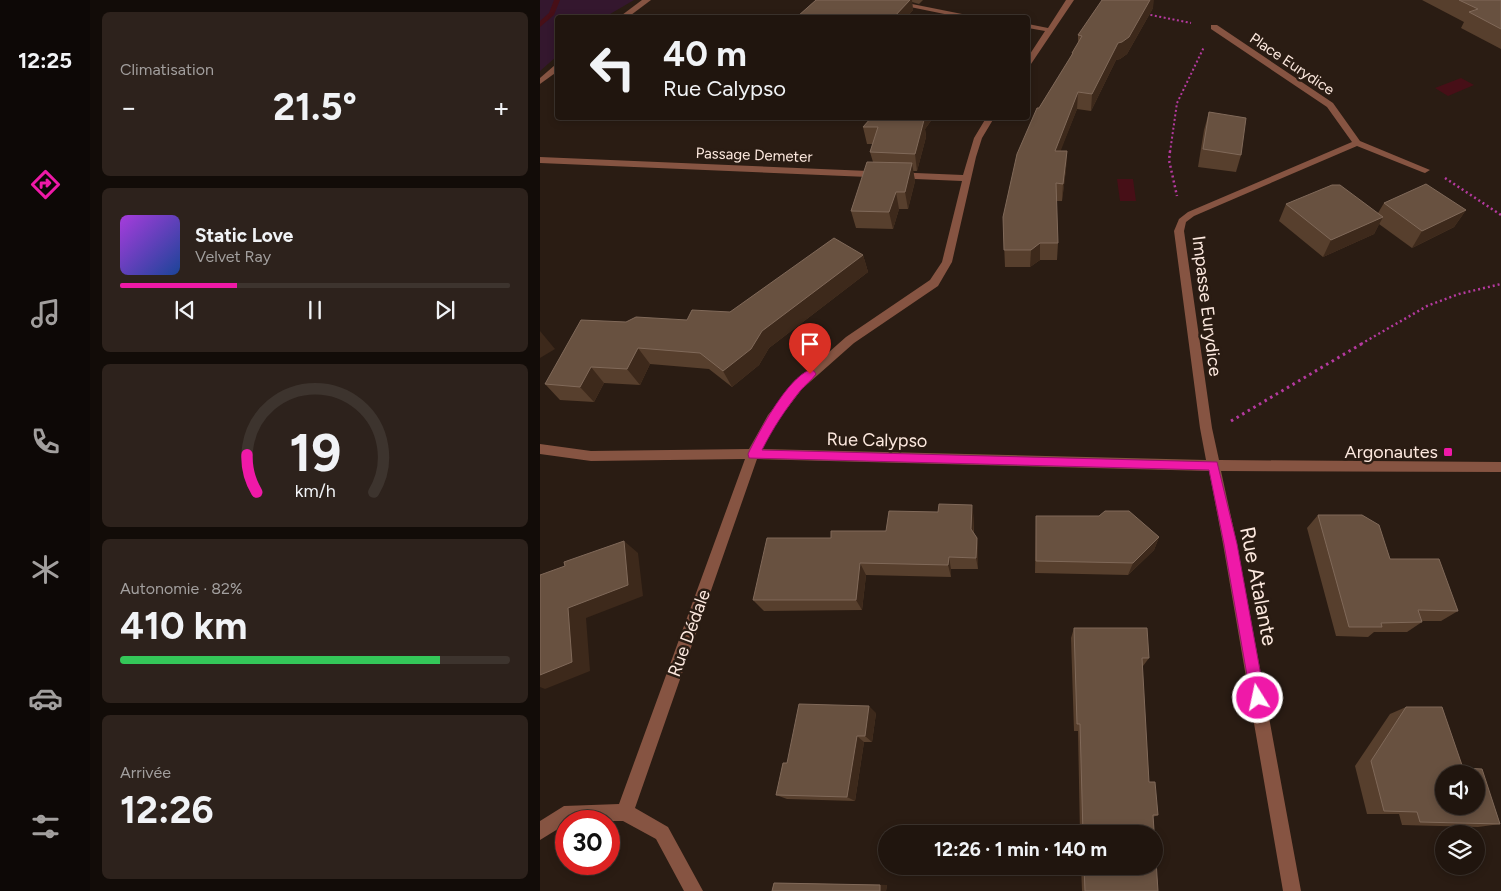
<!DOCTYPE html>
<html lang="fr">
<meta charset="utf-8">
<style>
:root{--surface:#20150e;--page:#2d221c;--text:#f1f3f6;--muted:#a29f9e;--line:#3d342e;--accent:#ef19a8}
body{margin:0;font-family:Figtree,sans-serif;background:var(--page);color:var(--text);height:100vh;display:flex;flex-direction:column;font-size:19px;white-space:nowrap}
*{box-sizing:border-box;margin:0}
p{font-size:16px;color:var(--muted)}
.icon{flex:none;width:28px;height:28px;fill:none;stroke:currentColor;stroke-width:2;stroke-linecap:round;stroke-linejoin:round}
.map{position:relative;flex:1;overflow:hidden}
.panel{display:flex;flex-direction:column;gap:12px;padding:12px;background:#120c08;width:450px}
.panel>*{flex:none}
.guide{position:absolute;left:15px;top:15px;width:475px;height:105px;border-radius:5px;box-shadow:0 2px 8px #0003,0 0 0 1px var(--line);background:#20150e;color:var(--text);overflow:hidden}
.controls{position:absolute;left:895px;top:765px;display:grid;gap:10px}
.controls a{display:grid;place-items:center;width:50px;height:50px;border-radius:50%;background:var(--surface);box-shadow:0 2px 8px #0003,0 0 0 1px var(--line);font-size:25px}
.speed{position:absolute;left:15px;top:810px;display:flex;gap:10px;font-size:25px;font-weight:700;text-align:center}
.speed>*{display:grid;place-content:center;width:65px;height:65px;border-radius:50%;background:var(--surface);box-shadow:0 2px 8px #0003,0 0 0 1px var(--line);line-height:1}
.speed .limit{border:8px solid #d22;background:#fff;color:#111}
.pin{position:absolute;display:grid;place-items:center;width:42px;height:42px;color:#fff;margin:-51px -21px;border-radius:50% 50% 50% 0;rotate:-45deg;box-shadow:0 0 5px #0007}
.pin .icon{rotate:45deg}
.me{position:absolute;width:55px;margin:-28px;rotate:350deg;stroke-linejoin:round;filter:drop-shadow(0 0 4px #0008)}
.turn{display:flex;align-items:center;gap:18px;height:105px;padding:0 25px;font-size:22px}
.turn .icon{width:65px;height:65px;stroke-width:2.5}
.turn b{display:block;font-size:35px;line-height:42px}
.big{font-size:38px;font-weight:700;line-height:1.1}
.panel .tile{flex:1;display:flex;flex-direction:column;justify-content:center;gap:8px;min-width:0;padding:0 18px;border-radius:8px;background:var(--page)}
.panel .dial{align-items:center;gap:0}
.dial svg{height:130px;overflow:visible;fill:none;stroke:var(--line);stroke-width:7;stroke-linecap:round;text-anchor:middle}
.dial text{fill:var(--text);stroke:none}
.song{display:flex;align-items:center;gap:15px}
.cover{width:60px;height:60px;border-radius:8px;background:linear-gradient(135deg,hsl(280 70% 55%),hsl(220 70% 35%))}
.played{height:5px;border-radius:2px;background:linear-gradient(90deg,var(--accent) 30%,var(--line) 30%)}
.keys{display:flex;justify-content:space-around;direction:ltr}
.heat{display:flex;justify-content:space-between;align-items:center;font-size:28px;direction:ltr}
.charge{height:8px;border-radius:4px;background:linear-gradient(90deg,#34c759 82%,var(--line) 0)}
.trip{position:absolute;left:338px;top:825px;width:285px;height:50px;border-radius:25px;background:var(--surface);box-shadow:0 2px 8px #0003,0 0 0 1px var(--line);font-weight:700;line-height:50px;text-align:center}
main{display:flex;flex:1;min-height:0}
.tabs{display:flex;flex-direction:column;width:90px;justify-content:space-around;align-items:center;background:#0d0806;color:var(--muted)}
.tabs .icon{width:35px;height:35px}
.tabs .active{color:var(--accent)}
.tabs b{font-size:22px;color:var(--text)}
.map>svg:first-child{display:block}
.green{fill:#34172e}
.water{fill:#470f17}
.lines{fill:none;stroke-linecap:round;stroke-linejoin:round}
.stream{fill:#470f17;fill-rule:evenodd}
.path-far2{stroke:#b53aa0;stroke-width:2;stroke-dasharray:2 2.5;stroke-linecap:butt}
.path-far1{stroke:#b53aa0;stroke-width:2.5;stroke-dasharray:2 3;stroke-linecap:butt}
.path{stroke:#b53aa0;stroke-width:3;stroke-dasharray:2.5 4;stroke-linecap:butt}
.minor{fill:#865442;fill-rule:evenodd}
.wall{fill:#573f2d}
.shaded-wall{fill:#3d291b}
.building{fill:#685140;stroke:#806959;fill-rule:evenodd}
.route{fill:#ef19a8;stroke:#9b106d}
.poi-dot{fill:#ef19a8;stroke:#2a1c13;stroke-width:2}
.labels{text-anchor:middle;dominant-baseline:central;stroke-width:5;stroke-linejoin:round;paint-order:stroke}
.far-street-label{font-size:15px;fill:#fde9df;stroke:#2a1c13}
.street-label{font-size:18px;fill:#fde9df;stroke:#2a1c13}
.poi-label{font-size:18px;fill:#fde9df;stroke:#2a1c13;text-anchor:end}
.near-street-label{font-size:21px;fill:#fde9df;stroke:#2a1c13}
</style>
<main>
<nav class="tabs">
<b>12:25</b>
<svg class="icon active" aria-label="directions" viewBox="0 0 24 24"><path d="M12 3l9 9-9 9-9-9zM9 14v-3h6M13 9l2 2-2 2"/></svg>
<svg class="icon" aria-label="music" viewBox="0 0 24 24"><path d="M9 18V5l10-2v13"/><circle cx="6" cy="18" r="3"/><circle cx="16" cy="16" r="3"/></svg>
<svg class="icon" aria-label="phone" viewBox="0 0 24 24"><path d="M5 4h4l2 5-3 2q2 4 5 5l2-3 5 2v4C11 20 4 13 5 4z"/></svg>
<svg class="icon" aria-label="climate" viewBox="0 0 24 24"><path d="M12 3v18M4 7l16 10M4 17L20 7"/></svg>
<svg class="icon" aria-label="car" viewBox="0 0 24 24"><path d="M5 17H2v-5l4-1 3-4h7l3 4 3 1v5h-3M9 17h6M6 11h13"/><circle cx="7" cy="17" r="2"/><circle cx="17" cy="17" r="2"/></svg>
<svg class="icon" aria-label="filters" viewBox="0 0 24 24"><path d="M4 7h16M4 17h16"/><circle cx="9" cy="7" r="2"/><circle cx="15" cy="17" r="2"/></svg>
</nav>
<section class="panel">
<div class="tile"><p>Climatisation</p>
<div class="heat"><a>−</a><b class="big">21.5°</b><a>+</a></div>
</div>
<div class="tile">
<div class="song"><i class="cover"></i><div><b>Static Love</b><p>Velvet Ray</p></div></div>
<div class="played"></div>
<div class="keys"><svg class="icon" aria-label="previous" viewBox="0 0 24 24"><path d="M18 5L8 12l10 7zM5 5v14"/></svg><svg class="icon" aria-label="pause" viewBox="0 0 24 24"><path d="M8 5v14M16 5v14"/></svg><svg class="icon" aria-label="next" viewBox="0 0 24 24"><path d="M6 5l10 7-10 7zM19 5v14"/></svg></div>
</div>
<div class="tile dial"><svg viewBox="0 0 100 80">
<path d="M14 69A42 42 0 1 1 86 69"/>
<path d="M14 69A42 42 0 0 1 8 46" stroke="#ef19a8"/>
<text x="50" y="56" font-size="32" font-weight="700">19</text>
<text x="50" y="72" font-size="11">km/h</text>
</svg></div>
<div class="tile"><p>Autonomie · 82%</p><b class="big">410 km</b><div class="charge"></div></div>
<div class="tile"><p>Arrivée</p><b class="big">12:26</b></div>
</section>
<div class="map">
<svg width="961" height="891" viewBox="0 0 961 891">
<rect width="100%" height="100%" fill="#2a1c13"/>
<path class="green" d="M0 0H94L65 17 18 18 17 56 0 71Z"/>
<g class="water">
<path d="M921 78 934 85 908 96 895 88Z"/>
<path d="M577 179H593L596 201H580Z"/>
</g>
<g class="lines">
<path class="stream" d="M14 0H20L14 15 0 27V21L9 13Z"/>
<g class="path-far2">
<path d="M606 14 651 23"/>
<path d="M630 152 637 103 664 47"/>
</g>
<g class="path-far1">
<path d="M630 151 629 160 637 196"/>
<path d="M905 178 961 215"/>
<path d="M821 344 887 306 919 294 961 284"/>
</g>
<path class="path" d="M691 421 823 343"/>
<g class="minor">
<path d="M102 0H111L87 18H78Z"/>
<path d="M336 0H352L442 18H424Z"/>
<path d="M526 0H534L491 64H488V57L505 31 488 28V24L508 28Z"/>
<path d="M671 25H677L793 103 820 141 890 170 885 173 882 172 817 146 654 216 646 222 644 231 672 428 679 460 961 462V472L681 471 697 544 761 891H743L683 544 669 471 217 459 95 808 128 827 163 891H144L116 839 83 821H26V824L0 840V821L24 806 79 804 205 459 51 461 0 454V444L51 451 209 449 228 415 254 383 306 337 390 280 402 262 422 181 0 163V157L423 175 434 138 446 118H454L442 138 436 157 412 262 398 286 314 343 262 389 236 423 222 449 666 460 660 428 634 231 639 219 648 212 812 142 787 107 671 29Z"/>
<path d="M15 65H18V71L0 84V78Z"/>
</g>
</g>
<g class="wall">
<path d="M276 0H383L379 4 372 2 373 10 366 18H259L258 16Z"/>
<path d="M882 0H961V49L921 28 924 22Z"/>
<path d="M613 8 587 54 580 59 576 60 551 111 537 109 520 151H527L526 169 522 201H516L518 243 517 260H500L490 267H465L463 217 499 108 531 57 532 53 538 43V35Z"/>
<path d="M669 112 701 155 696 172 658 167 664 130Z"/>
<path d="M331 118H393L385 129 386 137 377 171H373L375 181 368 209H359L353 229 316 228 311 211 333 162 330 152 333 144H327L323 127Z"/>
<path d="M844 203 926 210 914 227 872 248 839 224 834 234 783 257 739 221 746 204 838 213Z"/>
<path d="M323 255 328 272 229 348 219 365 192 387 169 369 110 364 100 385 64 383 54 402 20 400 5 384 86 322 147 320 190 312Z"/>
<path d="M778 515 850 559 918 611 901 621H882V622L867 632H834L828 637 796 636 767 528Z"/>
<path d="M496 516 619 537 614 550 588 575 495 573Z"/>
<path d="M434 519V533L437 538 438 550V569H411V577L326 575 322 610 224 611 213 600 291 538Z"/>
<path d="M534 628 609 658 603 666H602L609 782 618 815 613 817 618 891H542L541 866H614V834H540L538 731H534L531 638Z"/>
<path d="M866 707 923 768 960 824 938 827 862 825 859 814H827L815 766 850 714Z"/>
<path d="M336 713 332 742H324L315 801 247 799 236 795Z"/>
<path d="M234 883H245L347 885 346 891H232Z"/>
</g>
<g class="shaded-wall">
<path d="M370 0H372L373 10 366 18H353Z"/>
<path d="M610 0H614L613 8 587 54 580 59 576 60 551 111 552 94 578 43Z"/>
<path d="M538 92 537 109 514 168 515 151Z"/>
<path d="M378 118H393L385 129 386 137 377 171 375 154 376 119Z"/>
<path d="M527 151 526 169 522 201 523 184Z"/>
<path d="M372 163 375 181 368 209 365 192Z"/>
<path d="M356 192 359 209 353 229 349 212Z"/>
<path d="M926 210 914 227 872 248 882 231Z"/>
<path d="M843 217 834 234 783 257 791 240Z"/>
<path d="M500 243V260L490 267 491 250Z"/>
<path d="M323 255 328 272 229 348 219 365 192 387 183 371 222 331Z"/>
<path d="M0 331 15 349 0 358Z"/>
<path d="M98 348 110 364 100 385 87 369Z"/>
<path d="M51 367 64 383 54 402 40 387Z"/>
<path d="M432 505 434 519 433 542 431 529Z"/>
<path d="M619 537 614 550 588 575 593 563Z"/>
<path d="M437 538 438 550V569L436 558Z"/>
<path d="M84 541 98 553 103 596 46 618 50 671 5 689 0 687V675L28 608Z"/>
<path d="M409 557 411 569V577L408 565Z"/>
<path d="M320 563 326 575 322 610 316 600Z"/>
<path d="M329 706 336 713 332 742 325 736Z"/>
<path d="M317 736 324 742 315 801 307 797Z"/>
<path d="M340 885H347L346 891H340Z"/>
</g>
<g class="building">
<path d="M276 0H370L353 18H268L258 16Z"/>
<path d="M562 0H610L589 37 582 42 578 43 552 94 538 92 515 151H527L523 184 516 183 518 243H500L491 250H464L463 217 477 154 497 108H499L533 53H532L542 36 538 35Z"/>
<path d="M919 0H961V29L929 12 938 9Z"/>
<path d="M669 112 706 118 701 155 663 149Z"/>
<path d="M331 118H378L376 119 384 120 375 154 330 152 338 127H323Z"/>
<path d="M327 162 372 163 365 192H356L349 212 311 211Z"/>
<path d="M886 184 926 210 882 231 844 203Z"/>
<path d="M792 185H800L843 217 791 240 746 204Z"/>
<path d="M294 238 323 255 222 331 211 349 183 371 160 353 98 348 87 369 51 367 40 387 5 384 41 320 86 322 96 317 147 320 152 310 190 312Z"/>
<path d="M399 504 432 505 431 529 437 538 436 558 409 557 408 565 320 563 316 600H213L227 538H291V531H346L349 511 398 512Z"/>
<path d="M565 511H589L619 537 593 563 496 561V516H559Z"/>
<path d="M778 515H822L839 525 850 559H899L918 611 878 610 882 622 841 623 842 627H809Z"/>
<path d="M84 541 88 585 28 608 32 662 0 675V575L25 566 24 562Z"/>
<path d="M534 628H607L609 658H602L609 782H615L618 815H613L618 891H545L544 866H614V834H543L540 724H537Z"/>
<path d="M259 704 329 706 325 736H317L307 797 236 795 243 763H247Z"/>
<path d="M866 707H902L923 768 942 769 960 824 880 822 877 812 844 811 831 761ZM904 774H936V806H904Z"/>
<path d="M234 883 340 885V891H232Z"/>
</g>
<path class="route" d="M270 370 274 371 276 374C272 380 265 385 260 391 245 410 233 428 222 450L677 462 697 544 725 698 723 703 718 705 713 703 711 698 684 544 669 470 209 458 208 454C218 433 248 377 270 370Z"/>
<rect class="poi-dot" x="903" y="447" width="10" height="10" rx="2.5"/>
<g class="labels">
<g class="far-street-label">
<text transform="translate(752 64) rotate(34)">Place Eurydice</text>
<text transform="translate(214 155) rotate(2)">Passage Demeter</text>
</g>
<g class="street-label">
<text transform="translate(667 306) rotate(83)">Impasse Eurydice</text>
<text transform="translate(337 440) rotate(1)">Rue Calypso</text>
<text transform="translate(149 633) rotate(-70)">Rue Dédale</text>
</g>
<g class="poi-label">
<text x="898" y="452">Argonautes</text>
</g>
<g class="near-street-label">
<text transform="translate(719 586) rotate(79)">Rue Atalante</text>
</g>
</g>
</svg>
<div class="controls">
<a><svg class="icon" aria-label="sound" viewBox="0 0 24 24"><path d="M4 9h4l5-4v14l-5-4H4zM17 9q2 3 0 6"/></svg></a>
<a><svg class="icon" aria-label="layers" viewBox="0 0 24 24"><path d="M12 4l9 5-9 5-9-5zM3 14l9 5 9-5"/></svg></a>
</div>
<div class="speed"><div class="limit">30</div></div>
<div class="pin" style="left:270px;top:374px;background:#d93025"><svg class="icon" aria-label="arrive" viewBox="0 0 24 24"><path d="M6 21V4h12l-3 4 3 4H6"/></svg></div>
<svg class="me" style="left:718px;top:698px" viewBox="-20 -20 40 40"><circle r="17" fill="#ef19a8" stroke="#fff" stroke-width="3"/><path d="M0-11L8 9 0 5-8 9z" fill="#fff"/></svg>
<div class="trip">12:26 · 1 min · 140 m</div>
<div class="guide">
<div class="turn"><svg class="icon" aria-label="left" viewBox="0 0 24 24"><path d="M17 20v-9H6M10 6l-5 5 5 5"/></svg><div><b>40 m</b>Rue Calypso</div></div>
</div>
</div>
</main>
